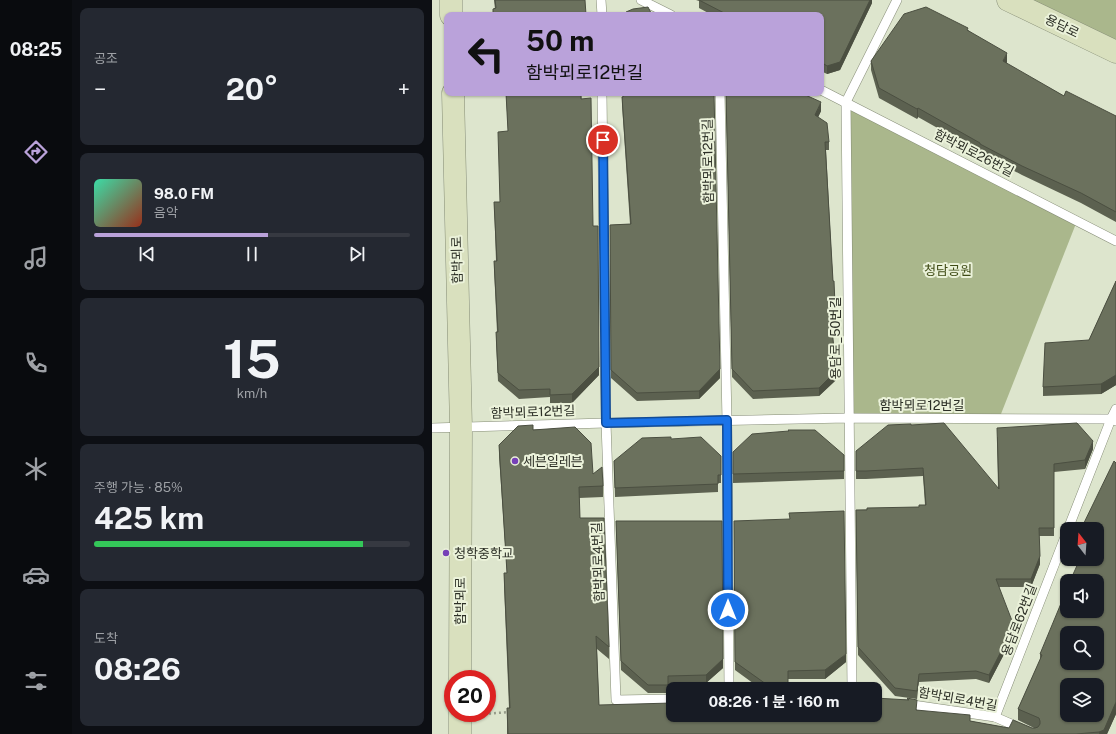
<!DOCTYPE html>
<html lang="ko">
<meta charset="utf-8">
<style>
:root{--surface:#171b24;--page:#242831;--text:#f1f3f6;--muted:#9ea1a6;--line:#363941;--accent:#baa2da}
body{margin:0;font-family:"Public Sans","Noto Sans KR",sans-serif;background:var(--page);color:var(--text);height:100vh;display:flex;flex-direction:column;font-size:15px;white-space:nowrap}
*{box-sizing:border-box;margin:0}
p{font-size:13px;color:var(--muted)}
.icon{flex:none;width:22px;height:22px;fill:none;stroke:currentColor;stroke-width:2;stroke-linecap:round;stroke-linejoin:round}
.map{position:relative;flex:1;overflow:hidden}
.side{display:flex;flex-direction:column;gap:8px;padding:8px;background:#0d0f14;width:360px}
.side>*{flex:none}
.hud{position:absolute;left:12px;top:12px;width:380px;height:84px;border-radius:8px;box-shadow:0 1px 3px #0004;background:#baa2da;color:#111;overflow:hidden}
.needle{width:26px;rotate:343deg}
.buttons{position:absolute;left:628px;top:522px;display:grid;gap:8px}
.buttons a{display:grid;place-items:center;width:44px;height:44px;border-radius:8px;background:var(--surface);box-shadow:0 1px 3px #0004;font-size:20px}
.speed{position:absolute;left:12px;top:670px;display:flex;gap:8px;font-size:20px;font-weight:700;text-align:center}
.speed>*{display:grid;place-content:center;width:52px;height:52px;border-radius:50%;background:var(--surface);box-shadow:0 1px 3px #0004;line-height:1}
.speed .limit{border:6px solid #d22;background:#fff;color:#111}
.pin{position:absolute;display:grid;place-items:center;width:34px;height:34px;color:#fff;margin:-17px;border:2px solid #fff;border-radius:50%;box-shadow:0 1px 4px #0007}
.me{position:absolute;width:44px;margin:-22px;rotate:0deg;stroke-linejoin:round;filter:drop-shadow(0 0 3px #0008)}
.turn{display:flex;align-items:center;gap:14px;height:84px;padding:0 16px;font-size:18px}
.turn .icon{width:52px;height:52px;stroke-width:2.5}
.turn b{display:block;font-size:28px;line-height:34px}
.big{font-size:30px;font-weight:700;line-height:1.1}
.side .widget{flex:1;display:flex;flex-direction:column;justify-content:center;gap:6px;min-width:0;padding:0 14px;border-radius:8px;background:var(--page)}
.side .dial{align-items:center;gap:0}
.dial b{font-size:52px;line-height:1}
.song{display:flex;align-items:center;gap:12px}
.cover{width:48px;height:48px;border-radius:6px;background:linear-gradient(135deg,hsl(160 70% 55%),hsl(10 70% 35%))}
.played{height:4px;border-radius:2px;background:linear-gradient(90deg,var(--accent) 55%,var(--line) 55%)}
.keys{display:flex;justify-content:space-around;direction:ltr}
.heat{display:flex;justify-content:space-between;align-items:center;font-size:22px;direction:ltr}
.charge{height:6px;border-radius:3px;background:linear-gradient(90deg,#34c759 85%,var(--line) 0)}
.trip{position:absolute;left:234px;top:682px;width:216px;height:40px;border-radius:8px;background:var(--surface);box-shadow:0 1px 3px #0004;font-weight:700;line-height:40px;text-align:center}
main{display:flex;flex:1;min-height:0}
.tab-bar{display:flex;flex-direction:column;width:72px;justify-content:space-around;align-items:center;background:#090b0e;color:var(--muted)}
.tab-bar .icon{width:28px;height:28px}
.tab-bar .selected{color:var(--accent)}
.tab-bar b{font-size:18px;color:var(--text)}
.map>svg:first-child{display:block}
.green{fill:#aab78c}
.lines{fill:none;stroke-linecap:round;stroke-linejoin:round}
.lane-casing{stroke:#858c76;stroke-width:10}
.secondary-casing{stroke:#858c76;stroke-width:23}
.path{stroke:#969c8a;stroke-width:2.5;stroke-dasharray:2 3;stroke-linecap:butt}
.lane{stroke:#fff;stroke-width:9}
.secondary{stroke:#d9e0be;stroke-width:22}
.wall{fill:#5c6150}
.shaded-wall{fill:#4b4f41}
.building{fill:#6b715d;stroke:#4b4f41;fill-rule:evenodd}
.route-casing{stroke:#114b97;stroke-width:10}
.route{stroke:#1a73e8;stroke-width:7}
.poi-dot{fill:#7640b7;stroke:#ebf2da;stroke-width:1.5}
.labels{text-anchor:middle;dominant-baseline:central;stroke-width:4;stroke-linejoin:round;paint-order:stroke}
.street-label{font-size:13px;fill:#2c2f26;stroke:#ebf2da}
.park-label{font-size:13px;fill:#3f4b15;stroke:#ebf2da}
.poi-label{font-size:13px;fill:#2c2f26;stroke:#ebf2da;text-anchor:start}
</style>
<main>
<nav class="tab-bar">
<b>08:25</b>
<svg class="icon selected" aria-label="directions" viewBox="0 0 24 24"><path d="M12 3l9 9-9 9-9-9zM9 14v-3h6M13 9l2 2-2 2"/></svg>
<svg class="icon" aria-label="music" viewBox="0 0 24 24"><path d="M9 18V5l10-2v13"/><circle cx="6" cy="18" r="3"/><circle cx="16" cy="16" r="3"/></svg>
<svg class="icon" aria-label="phone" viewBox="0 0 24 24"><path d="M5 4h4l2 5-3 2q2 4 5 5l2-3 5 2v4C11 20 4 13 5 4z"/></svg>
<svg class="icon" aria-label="climate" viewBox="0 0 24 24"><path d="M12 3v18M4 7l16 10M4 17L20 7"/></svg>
<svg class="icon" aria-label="car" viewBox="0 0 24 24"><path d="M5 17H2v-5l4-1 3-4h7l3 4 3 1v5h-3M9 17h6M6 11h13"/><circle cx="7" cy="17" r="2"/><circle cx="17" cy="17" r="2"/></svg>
<svg class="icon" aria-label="filters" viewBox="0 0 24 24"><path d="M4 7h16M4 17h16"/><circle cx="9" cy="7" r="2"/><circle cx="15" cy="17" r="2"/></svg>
</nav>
<section class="side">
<div class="widget"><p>공조</p>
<div class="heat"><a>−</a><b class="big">20°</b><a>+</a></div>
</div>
<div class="widget">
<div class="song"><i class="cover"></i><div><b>98.0 FM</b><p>음악</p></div></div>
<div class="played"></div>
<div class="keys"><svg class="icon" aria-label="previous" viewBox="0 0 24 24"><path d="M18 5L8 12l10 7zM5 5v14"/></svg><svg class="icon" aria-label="pause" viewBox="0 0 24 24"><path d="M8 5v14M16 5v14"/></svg><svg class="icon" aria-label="next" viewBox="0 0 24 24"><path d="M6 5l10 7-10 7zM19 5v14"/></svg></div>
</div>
<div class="widget dial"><b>15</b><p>km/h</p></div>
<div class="widget"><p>주행 가능 · 85%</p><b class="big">425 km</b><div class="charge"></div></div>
<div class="widget"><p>도착</p><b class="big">08:26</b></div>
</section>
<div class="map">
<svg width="684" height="734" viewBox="0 0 684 734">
<rect width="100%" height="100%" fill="#dde5cd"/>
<g class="green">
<path d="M576 0H684V52Z"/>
<path d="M414 102 645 221 567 419 416 418Z"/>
</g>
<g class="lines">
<g class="lane-casing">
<g id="lane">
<path d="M169 0 170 15"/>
<path d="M209 0 239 15"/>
<path d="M389 90 684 241"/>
<path d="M170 93 174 423 184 700 241 699"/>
<path d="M288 93 295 421 297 689"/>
<path d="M0 428 174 423 416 418 679 419 684 421"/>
<path d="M636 529 679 419 684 409"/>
<path d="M420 689 414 102 465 0"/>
<path d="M474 704 563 717 602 734"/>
<path d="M563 717 635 532"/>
</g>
</g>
<g class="secondary-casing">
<g id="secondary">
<path d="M19 0V15"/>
<path d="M576 0 684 52"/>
<path d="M21 93 29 427 28 679"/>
<path d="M28 734V713"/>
</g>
</g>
<path class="path" d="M52 714 77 712"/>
<use href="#lane" class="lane"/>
<use href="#secondary" class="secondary"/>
</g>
<g class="wall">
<path d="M62 0H153L63 9Z"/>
<path d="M264 0H440V3L408 70 395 74 389 71V15H280L267 8V1Z"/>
<path d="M536 30 575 62 574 64 632 96 684 116V222L649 203 590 175 548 153V152L486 117 485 119 447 98 439 70V61Z"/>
<path d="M74 93H149L161 226 167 375 140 403H118V397L87 399 66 381 64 341V332H65L62 269V261H64L62 202H68L76 131Z"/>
<path d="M294 93 389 111 386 117 397 142V150H394L404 337H401L404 380 387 396 321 399 300 377Z"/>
<path d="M190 97H191L288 378 267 399 205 401 179 378 178 225 198 224 190 105Z"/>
<path d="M684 281V385L669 394 611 396V387L657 340Z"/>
<path d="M479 425 566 488 565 437 661 449 653 469 622 472V536H607L608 564 599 587H567L582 635 557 683 544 679 487 682 485 699 463 696 426 655 424 510 487 507 493 505 491 476 434 479H424V451Z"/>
<path d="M101 430 161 474 171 486V497L147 498 148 518 177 647V659L165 649 167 705 240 711 443 715 475 700V698L485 710 538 721 577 728H602L586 720V709L608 660V654L665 559 684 463V714L675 734H75V708H77L72 585V573H75L67 456V445Z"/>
<path d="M239 439 289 456V483H286V492L183 497 182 461Z"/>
<path d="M301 452 412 455V479L301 483Z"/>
<path d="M184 521H285L291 668 274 683 236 685V693H216L189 670Z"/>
<path d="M302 521 414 662 393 679H356V689H329L303 670Z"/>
</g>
<g class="shaded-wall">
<path d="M438 0H440V3L408 70 395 74V66Z"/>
<path d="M575 53V62L571 71V61Z"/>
<path d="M389 102V111L383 124V115Z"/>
<path d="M486 108V117L485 119V109Z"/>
<path d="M167 367V375L140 403V394Z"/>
<path d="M288 369V378L267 399V391Z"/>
<path d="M404 371V380L387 396V388Z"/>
<path d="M684 375V385L669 394V384Z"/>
<path d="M661 441V449L653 469V460Z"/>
<path d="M608 556V564L599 587V579Z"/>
<path d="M582 626V635L557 683V675Z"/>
<path d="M414 654V662L393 679V670Z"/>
<path d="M291 659V668L274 683V675Z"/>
<path d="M684 702V714L675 734H667V732Z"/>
<path d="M240 703V715L237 718V707Z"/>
</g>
<g class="building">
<path d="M63 0H153L154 15H61V9L64 8Z"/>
<path d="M267 0H438L408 62 395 66 389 62V15H296Z"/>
<path d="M216 7 220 15H192L194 12 201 9Z"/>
<path d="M494 7 536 28 535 30 575 53 571 61 632 96 634 91 684 116V212L649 193 590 166 548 144V143L486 108 485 109 447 88 439 61 472 14Z"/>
<path d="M74 93H149V99L159 98 161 226H166L167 367 140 394 118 395V389L87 390 66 373 64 332H66L62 261H65L62 202H68L66 132 76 131Z"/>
<path d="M191 93H282L288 369 267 391 205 393 179 370 178 225 199 224 190 97H191Z"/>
<path d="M294 93H369L389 102 383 115 395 123 397 142H393L401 281H402L404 329H400L404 371 387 388 321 391 300 369Z"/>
<path d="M684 281V375L669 384 611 387 613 343 657 340Z"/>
<path d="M512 423 567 489 565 428 645 423 661 441 653 460 622 464V528H607L608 556 599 579H564L582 626 557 675 544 671 487 674 485 691 463 688 426 647 424 510H435V508L487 507V505H494L491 468 434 471H424V451L456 425 479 424V425Z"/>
<path d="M101 425V430L143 427 159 443 161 474 170 467 171 486 147 487 148 518H172L177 647 164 636 167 705 240 703 237 707V711H241V715H443V698L477 700 475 698 485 700 484 710 538 715V721L577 728 581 720 600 728H603L606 727 608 724V721L607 718 586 709 610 655 608 654 635 589V611H665V581H638L648 559H665V529H649L682 461 684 463V702L672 730 667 732 644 734H76L75 708H78L72 573H75L67 445 86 426ZM635 633H665V663H635ZM635 685H665V715H635Z"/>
<path d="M356 430H383L412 455V471L301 474V452L320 434 357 431Z"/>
<path d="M239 437V439L269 437 289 456V475H286V484L183 488 182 461 210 438Z"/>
<path d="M412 511 414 654 393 670 356 671V689H341L303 662 302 521 358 519 357 513Z"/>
<path d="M184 521H290L291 659 274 675 236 676V685H216L189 661Z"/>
</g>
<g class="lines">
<g class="route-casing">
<path id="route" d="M171 140 174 423 295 420 296 610"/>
</g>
<use href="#route" class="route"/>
</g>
<g class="poi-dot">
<circle cx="83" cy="461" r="4"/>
<circle cx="14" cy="553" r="4"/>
</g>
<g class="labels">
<g class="street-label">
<text transform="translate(630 26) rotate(26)">용담로</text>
<text transform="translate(542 153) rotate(27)">함박뫼로26번길</text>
<text transform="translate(276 161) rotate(-91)">함박뫼로12번길</text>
<text transform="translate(25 260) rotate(-91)">함박뫼로</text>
<text transform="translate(403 338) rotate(-90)">용담로_50번길</text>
<text x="490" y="405">함박뫼로12번길</text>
<text transform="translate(101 412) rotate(-2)">함박뫼로12번길</text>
<text transform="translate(166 562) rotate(-92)">함박뫼로4번길</text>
<text transform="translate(28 601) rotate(-90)">함박뫼로</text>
<text transform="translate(587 620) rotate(-69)">용담로62번길</text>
<text transform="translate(526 699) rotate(10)">함박뫼로4번길</text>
</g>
<g class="park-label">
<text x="516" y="270">청담공원</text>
</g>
<g class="poi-label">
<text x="91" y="461">세븐일레븐</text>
<text x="22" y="553">청학중학교</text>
</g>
</g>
</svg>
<div class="buttons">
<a><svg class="needle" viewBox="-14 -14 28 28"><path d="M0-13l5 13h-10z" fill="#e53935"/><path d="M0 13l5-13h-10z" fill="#9ea1a6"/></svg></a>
<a><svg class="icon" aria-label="sound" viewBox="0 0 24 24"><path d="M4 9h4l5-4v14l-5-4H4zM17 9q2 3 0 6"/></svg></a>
<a><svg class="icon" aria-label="search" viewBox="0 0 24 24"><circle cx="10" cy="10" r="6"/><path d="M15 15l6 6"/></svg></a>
<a><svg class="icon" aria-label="layers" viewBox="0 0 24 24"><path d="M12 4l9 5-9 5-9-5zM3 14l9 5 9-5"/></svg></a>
</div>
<div class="speed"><div class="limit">20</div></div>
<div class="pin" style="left:171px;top:140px;background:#d93025"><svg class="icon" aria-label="arrive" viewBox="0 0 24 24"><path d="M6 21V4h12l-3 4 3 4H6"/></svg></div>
<svg class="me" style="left:296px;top:610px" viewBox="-20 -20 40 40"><circle r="17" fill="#1a73e8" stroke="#fff" stroke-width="3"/><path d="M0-11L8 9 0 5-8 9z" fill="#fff"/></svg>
<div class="trip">08:26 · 1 분 · 160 m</div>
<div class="hud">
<div class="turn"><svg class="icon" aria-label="left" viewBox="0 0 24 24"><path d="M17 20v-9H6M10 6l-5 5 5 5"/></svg><div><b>50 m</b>함박뫼로12번길</div></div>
</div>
</div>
</main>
